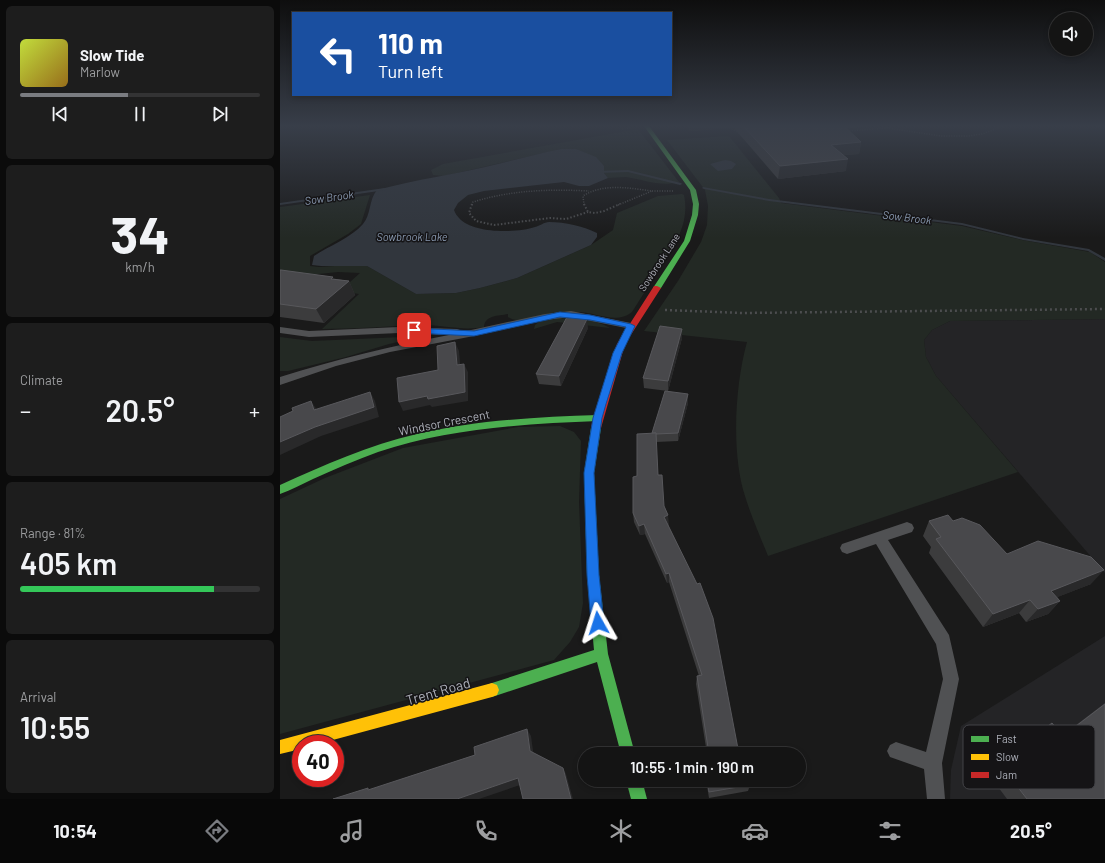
<!DOCTYPE html>
<meta charset="utf-8">
<style>
:root{--surface:#141414;--page:#1d1d1d;--text:#f1f3f6;--muted:#9d9ea0;--line:#333334;--accent:#7a7c81}
body{margin:0;font-family:Barlow,sans-serif;background:var(--page);color:var(--text);height:100vh;display:flex;flex-direction:column;font-size:15px;white-space:nowrap}
*{box-sizing:border-box;margin:0}
p{font-size:13px;color:var(--muted)}
.icon{flex:none;width:22px;height:22px;fill:none;stroke:currentColor;stroke-width:2;stroke-linecap:round;stroke-linejoin:round}
.map{position:relative;flex:1;overflow:hidden}
.drawer{display:flex;flex-direction:column;gap:6px;padding:6px;background:#0b0b0b;width:280px}
.drawer>*{flex:none}
.hud{position:absolute;left:12px;top:12px;width:380px;height:84px;border-radius:0px;box-shadow:0 2px 6px #0003,0 0 0 1px var(--line);background:#1a4fa0;color:#fff;overflow:hidden}
.buttons{position:absolute;left:769px;top:12px;display:grid;gap:8px}
.buttons a{display:grid;place-items:center;width:44px;height:44px;border-radius:50%;background:var(--surface);box-shadow:0 2px 6px #0003,0 0 0 1px var(--line);font-size:20px}
.speed{position:absolute;left:12px;top:735px;display:flex;gap:8px;font-size:20px;font-weight:700;text-align:center}
.speed>*{display:grid;place-content:center;width:52px;height:52px;border-radius:50%;background:var(--surface);box-shadow:0 2px 6px #0003,0 0 0 1px var(--line);line-height:1}
.speed .limit{border:6px solid #d22;background:#fff;color:#111}
.pin{position:absolute;display:grid;place-items:center;width:34px;height:34px;color:#fff;margin:-17px;border-radius:8px;box-shadow:0 2px 6px #0006}
.me{position:absolute;width:44px;margin:-22px;rotate:354deg;stroke-linejoin:round;filter:drop-shadow(0 0 3px #0008)}
.turn{display:flex;align-items:center;gap:14px;height:84px;padding:0 20px;font-size:18px}
.turn .icon{width:52px;height:52px;stroke-width:2.5}
.turn b{display:block;font-size:28px;line-height:34px}
.big{font-size:30px;font-weight:600;line-height:1.1}
.drawer .card{flex:1;display:flex;flex-direction:column;justify-content:center;gap:6px;min-width:0;padding:0 14px;border-radius:6px;background:var(--page)}
.drawer .dial{align-items:center;gap:0}
.dial b{font-size:52px;line-height:1}
.song{display:flex;align-items:center;gap:12px}
.cover{width:48px;height:48px;border-radius:6px;background:linear-gradient(135deg,hsl(70 70% 55%),hsl(40 70% 35%))}
.played{height:4px;border-radius:2px;background:linear-gradient(90deg,var(--accent) 45%,var(--line) 45%)}
.keys{display:flex;justify-content:space-around;direction:ltr}
.heat{display:flex;justify-content:space-between;align-items:center;font-size:22px;direction:ltr}
.charge{height:6px;border-radius:3px;background:linear-gradient(90deg,#34c759 81%,var(--line) 0)}
.trip{position:absolute;left:298px;top:747px;width:228px;height:40px;border-radius:20px;background:var(--surface);box-shadow:0 2px 6px #0003,0 0 0 1px var(--line);font-weight:600;line-height:40px;text-align:center}
.menu{display:flex;height:64px;justify-content:space-around;align-items:center;background:#080808;color:var(--muted)}
.menu .icon{width:28px;height:28px}
.menu .current{color:var(--accent)}
.menu b{font-size:18px;color:var(--text)}
main{display:flex;flex:1;min-height:0}
.map>svg:first-child{display:block}
.built{fill:#242426}
.green{fill:#232924}
.water{fill:#31363d}
.lines{fill:none;stroke-linecap:round;stroke-linejoin:round}
.stream{fill:#31363d;fill-rule:evenodd}
.path-far2{stroke:#4c4d4f;stroke-width:1.5;stroke-dasharray:1 1.5;stroke-linecap:butt}
.path-far1{stroke:#4c4d4f;stroke-width:2;stroke-dasharray:1.5 2;stroke-linecap:butt}
.path{stroke:#4c4d4f;stroke-width:2.5;stroke-dasharray:2 3;stroke-linecap:butt}
.lane{fill:#505153;fill-rule:evenodd}
.fast{fill:#4caf50;fill-rule:evenodd}
.slow{fill:#ffc107;fill-rule:evenodd}
.jam{fill:#c62828;fill-rule:evenodd}
.wall{fill:#3c3c3d}
.shaded-wall{fill:#29292a}
.building{fill:#48484b;stroke:#58585c}
.route{fill:#1a73e8;stroke:#114b97}
.labels{text-anchor:middle;dominant-baseline:central;stroke-width:3;stroke-linejoin:round;paint-order:stroke}
.far-street-label{font-size:10px;fill:#adb0b9;stroke:#151416}
.far-water-label{font-size:11px;font-style:italic;fill:#8999b0;stroke:#151416}
.street-label{font-size:12px;fill:#adb0b9;stroke:#151416}
.near-street-label{font-size:14px;fill:#adb0b9;stroke:#151416}
.key{fill:#151416;stroke:#434347;stroke-width:1}
.key-label{font-size:11px;fill:#adb0b9}
</style>
<main>
<section class="drawer">
<div class="card">
<div class="song"><i class="cover"></i><div><b>Slow Tide</b><p>Marlow</p></div></div>
<div class="played"></div>
<div class="keys"><svg class="icon" aria-label="previous" viewBox="0 0 24 24"><path d="M18 5L8 12l10 7zM5 5v14"/></svg><svg class="icon" aria-label="pause" viewBox="0 0 24 24"><path d="M8 5v14M16 5v14"/></svg><svg class="icon" aria-label="next" viewBox="0 0 24 24"><path d="M6 5l10 7-10 7zM19 5v14"/></svg></div>
</div>
<div class="card dial"><b>34</b><p>km/h</p></div>
<div class="card"><p>Climate</p>
<div class="heat"><a>−</a><b class="big">20.5°</b><a>+</a></div>
</div>
<div class="card"><p>Range · 81%</p><b class="big">405 km</b><div class="charge"></div></div>
<div class="card"><p>Arrival</p><b class="big">10:55</b></div>
</section>
<div class="map">
<svg width="825" height="799" viewBox="0 0 825 799">
<rect width="100%" height="100%" fill="#1a1a1a"/>
<g class="built">
<path d="M825 319V573L656 376 646 357 644 340 652 330 670 321Z"/>
<path d="M825 636V799H670L671 770 681 726Z"/>
</g>
<g class="green">
<path d="M358 129 399 182C380 187 365 180 346 177 340 177 334 178 328 178L324 173V166L281 149 164 176 153 175 151 170 163 164Z"/>
<path d="M449 136 499 198 501 203 682 226 742 240 810 252 825 262V319L670 321 652 330 644 340 646 357 656 376 738 472 488 556C480 536 471 516 465 496 451 453 455 385 467 342L364 331 398 281 421 242 427 225 428 206 425 190 387 140Z"/>
<path d="M402 194 404 195C410 224 395 244 380 268 370 283 361 298 352 312 336 325 316 312 298 312 277 311 258 319 237 320 234 320 231 319 228 317V314C218 316 205 315 204 327 183 331 163 325 143 325 109 326 75 329 42 329L79 294 60 291 80 273 58 272 0 278V207L90 195 81 224 68 234 30 256V266L39 267 70 265 87 266 136 294 176 293 200 288 237 278 311 245 333 230 337 213 378 196Z"/>
<path d="M273 318C292 318 314 318 330 328L277 322 254 329 255 325 259 322Z"/>
<path d="M145 336 109 344 66 357 8 371H0V337L32 341Z"/>
<path d="M280 426 294 432 301 441 299 502 303 603 299 627 290 642 274 660 0 734V499L45 478 123 448 238 427Z"/>
</g>
<g class="water">
<path d="M281 149H296L316 157 324 166V173L328 178 309 186H299L284 182 204 191 188 195 178 203 174 210C175 213 177 216 179 218 193 234 237 233 255 227 260 226 264 222 269 222 286 222 302 226 317 233V237L311 245 237 278 200 288 176 293 136 294 87 266H41L32 265 34 256C49 246 72 237 83 224 91 215 89 199 97 190 137 179 178 174 218 164 239 159 260 153 281 149Z"/>
<path d="M445 160 451 161 456 164 452 169 438 171 430 164Z"/>
</g>
<g class="lines">
<g class="stream">
<path d="M348 170 401 183 402 184 400 185 348 172 316 173 314 172 316 171Z"/>
<path d="M423 187 489 199 682 223 743 238 809 249 825 258V261L808 251 743 240 682 225 489 201 424 189 422 188Z"/>
<path d="M105 188H106V190L0 205V203Z"/>
</g>
<g class="path-far2">
<path d="M448 126 461 134"/>
<path d="M816 126H820"/>
<path d="M342 129 352 128"/>
<path d="M567 131 607 128 661 136H688L702 134 724 126"/>
<path d="M372 191H393"/>
<path d="M192 205 193 202C231 190 270 189 309 191"/>
<path d="M304 205 303 196C323 183 349 188 372 191"/>
<path d="M338 205 372 191"/>
</g>
<g class="path-far1">
<path d="M192 204 189 213 196 221 214 225 270 218 286 219 308 212"/>
<path d="M304 204 308 212 315 213 324 211 340 204"/>
</g>
<path class="path" d="M385 310 463 313 825 309"/>
<g class="lane">
<path d="M291 311 351 323 356 326 351 329 291 317 265 320 194 336 110 352 56 366 0 385V377C57 359 111 346 169 335L119 333 29 337 0 333V327L29 331 119 327 177 329 180 330 182 332 265 314Z"/>
<path d="M627 522 632 524 634 528 632 532 608 540 669 635 679 679 662 763 665 799H647L644 769 610 757 607 751 610 745 616 742 646 752 663 679 656 644 596 544 567 554 562 552 560 548 562 544Z"/>
</g>
<g class="fast">
<path d="M364 126H369L416 190 419 204 418 215 410 241 381 288 377 290 373 288 404 241 412 215 413 204 410 190Z"/>
<path d="M318 415 323 418 318 421C244 424 169 428 98 452 76 460 55 469 33 479 22 484 11 490 0 494V485C44 465 89 445 137 434 196 420 257 417 318 415Z"/>
<path d="M316 425 319 426 321 428 314 473 319 575 328 654 355 754H341L317 662 212 697 207 695 205 690 207 685 212 683 314 650 307 575 304 473 311 428 313 426Z"/>
<path d="M346 780H362L367 799H351Z"/>
</g>
<path class="slow" d="M212 683 217 685 219 690 217 695 212 697 38 744H21V749L0 754V740Z"/>
<path class="jam" d="M374 286H377L381 288 345 344 321 428 319 430H313L311 428 313 418 337 344Z"/>
</g>
<g class="wall">
<path d="M407 126H590L566 128 581 142 579 154 563 155 566 171 498 179 454 128 410 131Z"/>
<path d="M0 270 69 281 75 295 44 323 0 317Z"/>
<path d="M308 328 281 386 259 384 256 374Z"/>
<path d="M402 338 388 391 364 388 363 378Z"/>
<path d="M408 394V403L398 441 376 442 378 475 384 506 388 515V525L459 754H465H427L416 684 417 676H419L389 582 387 583 365 534 360 535 354 522 353 513 357 476 372 433Z"/>
<path d="M649 521H673L727 554 811 584 777 597 780 601 768 614 746 622 739 613 703 627 649 553 651 547 643 536Z"/>
<path d="M825 703V799H727L707 772 772 723 783 735Z"/>
<path d="M426 780H469L470 785 468 791 429 798Z"/>
</g>
<g class="shaded-wall">
<path d="M410 126H454V128L410 131Z"/>
<path d="M553 126H590L553 129Z"/>
<path d="M581 142 579 154 549 156 551 145Z"/>
<path d="M568 159 566 171 498 179 500 166Z"/>
<path d="M53 277 60 289 69 281 75 295 44 323 36 309 51 279Z"/>
<path d="M307 319 308 328 281 386 279 376Z"/>
<path d="M402 329V338L388 391V381Z"/>
<path d="M175 342 179 351 181 373 177 365Z"/>
<path d="M184 364 188 372V401L152 407 150 405 123 411 119 402 147 396Z"/>
<path d="M90 392 95 401 99 417 41 436 0 455V442Z"/>
<path d="M408 394V403L398 441V433Z"/>
<path d="M31 401 37 410H34Z"/>
<path d="M388 515 389 525 385 526 384 517Z"/>
<path d="M364 524 365 534 360 535 359 526Z"/>
<path d="M824 570 811 584 760 604 771 591Z"/>
<path d="M389 573V582L387 583 386 574Z"/>
<path d="M750 600 739 613 703 627 713 614Z"/>
<path d="M780 601 768 614 746 622 758 609Z"/>
<path d="M247 729 251 736 254 758 250 751Z"/>
<path d="M283 768 286 774 293 799H291Z"/>
<path d="M238 778 243 784 199 799H177Z"/>
</g>
<g class="building">
<path d="M463 126H564L581 142 551 145 568 159 500 166Z"/>
<path d="M0 270H1L53 277 51 279 69 281 36 309 0 304Z"/>
<path d="M287 317 307 319 279 376 256 374Z"/>
<path d="M380 326 402 329 388 381 363 378Z"/>
<path d="M175 342 177 365 184 364 185 392 148 399 147 396 119 402 117 378 158 370 157 346Z"/>
<path d="M385 391 408 394 398 433 376 434V433H372Z"/>
<path d="M90 392 94 407 35 427 0 442V417L13 411 12 408 31 401 34 410Z"/>
<path d="M376 433 378 475H382L384 506 388 515 384 517 417 584 420 583 433 618 459 754 465 753V754H429L417 676 422 675 389 573 386 574 364 524 359 526 353 513V477L357 476V434Z"/>
<path d="M668 515 673 521 682 518 700 525 727 554 758 541 811 557 824 570 771 591 780 601 758 609 750 600 713 614 656 539 661 537 649 521Z"/>
<path d="M825 704V799H747L719 763 772 723 783 736Z"/>
<path d="M247 729 250 751 283 768 291 799H243L238 778 177 799H53L88 788V790L195 755 194 747Z"/>
<path d="M427 780H469L470 785 429 792Z"/>
</g>
<linearGradient id="sky" x2="0" y2="1"><stop stop-color="#0e0e0e"/><stop offset="0.53" stop-color="#383e49"/><stop offset="1" stop-color="#383e49" stop-opacity="0"/></linearGradient>
<rect width="825" height="238" fill="url(#sky)"/>
<path class="route" d="M280 312 310 315 351 324 355 326 342 353 326 404 322 418 314 473 319 575 324 623 322 627 318 629 313 627 311 623 307 575 304 473 313 418 333 353 346 327 310 320 280 317 194 336 134 333 130 330 134 328 194 331Z"/>
<g class="labels">
<g class="far-street-label">
<text transform="translate(379 262) rotate(-57)">Sowbrook Lane</text>
</g>
<g class="far-water-label">
<text transform="translate(49 197) rotate(-8)">Sow Brook</text>
<text transform="translate(627 217) rotate(7)">Sow Brook</text>
<text x="132" y="236">Sowbrook Lake</text>
</g>
<g class="street-label">
<text transform="translate(164 422) rotate(-11)">Windsor Crescent</text>
</g>
<g class="near-street-label">
<text transform="translate(158 691) rotate(-16)">Trent Road</text>
</g>
</g>
<rect x="683" y="725" width="132" height="64" rx="6" class="key"/>
<rect x="691" y="736" width="18" height="6" fill="#4caf50"/>
<rect x="691" y="754" width="18" height="6" fill="#ffc107"/>
<rect x="691" y="772" width="18" height="6" fill="#c62828"/>
<g class="key-label">
<text x="716" y="743">Fast</text>
<text x="716" y="761">Slow</text>
<text x="716" y="779">Jam</text>
</g>
</svg>
<div class="buttons">
<a><svg class="icon" aria-label="sound" viewBox="0 0 24 24"><path d="M4 9h4l5-4v14l-5-4H4zM17 9q2 3 0 6"/></svg></a>
</div>
<div class="speed"><div class="limit">40</div></div>
<div class="pin" style="left:134px;top:330px;background:#d93025"><svg class="icon" aria-label="arrive" viewBox="0 0 24 24"><path d="M6 21V4h12l-3 4 3 4H6"/></svg></div>
<svg class="me" style="left:318px;top:623px" viewBox="-20 -20 40 40"><path d="M0-17L14 15 0 8-14 15z" fill="#1a73e8" stroke="#fff" stroke-width="4"/></svg>
<div class="trip">10:55 · 1 min · 190 m</div>
<div class="hud">
<div class="turn"><svg class="icon" aria-label="left" viewBox="0 0 24 24"><path d="M17 20v-9H6M10 6l-5 5 5 5"/></svg><div><b>110 m</b>Turn left</div></div>
</div>
</div>
</main>
<nav class="menu">
<b>10:54</b>
<svg class="icon current" aria-label="directions" viewBox="0 0 24 24"><path d="M12 3l9 9-9 9-9-9zM9 14v-3h6M13 9l2 2-2 2"/></svg>
<svg class="icon" aria-label="music" viewBox="0 0 24 24"><path d="M9 18V5l10-2v13"/><circle cx="6" cy="18" r="3"/><circle cx="16" cy="16" r="3"/></svg>
<svg class="icon" aria-label="phone" viewBox="0 0 24 24"><path d="M5 4h4l2 5-3 2q2 4 5 5l2-3 5 2v4C11 20 4 13 5 4z"/></svg>
<svg class="icon" aria-label="climate" viewBox="0 0 24 24"><path d="M12 3v18M4 7l16 10M4 17L20 7"/></svg>
<svg class="icon" aria-label="car" viewBox="0 0 24 24"><path d="M5 17H2v-5l4-1 3-4h7l3 4 3 1v5h-3M9 17h6M6 11h13"/><circle cx="7" cy="17" r="2"/><circle cx="17" cy="17" r="2"/></svg>
<svg class="icon" aria-label="filters" viewBox="0 0 24 24"><path d="M4 7h16M4 17h16"/><circle cx="9" cy="7" r="2"/><circle cx="15" cy="17" r="2"/></svg>
<b>20.5°</b>
</nav>
